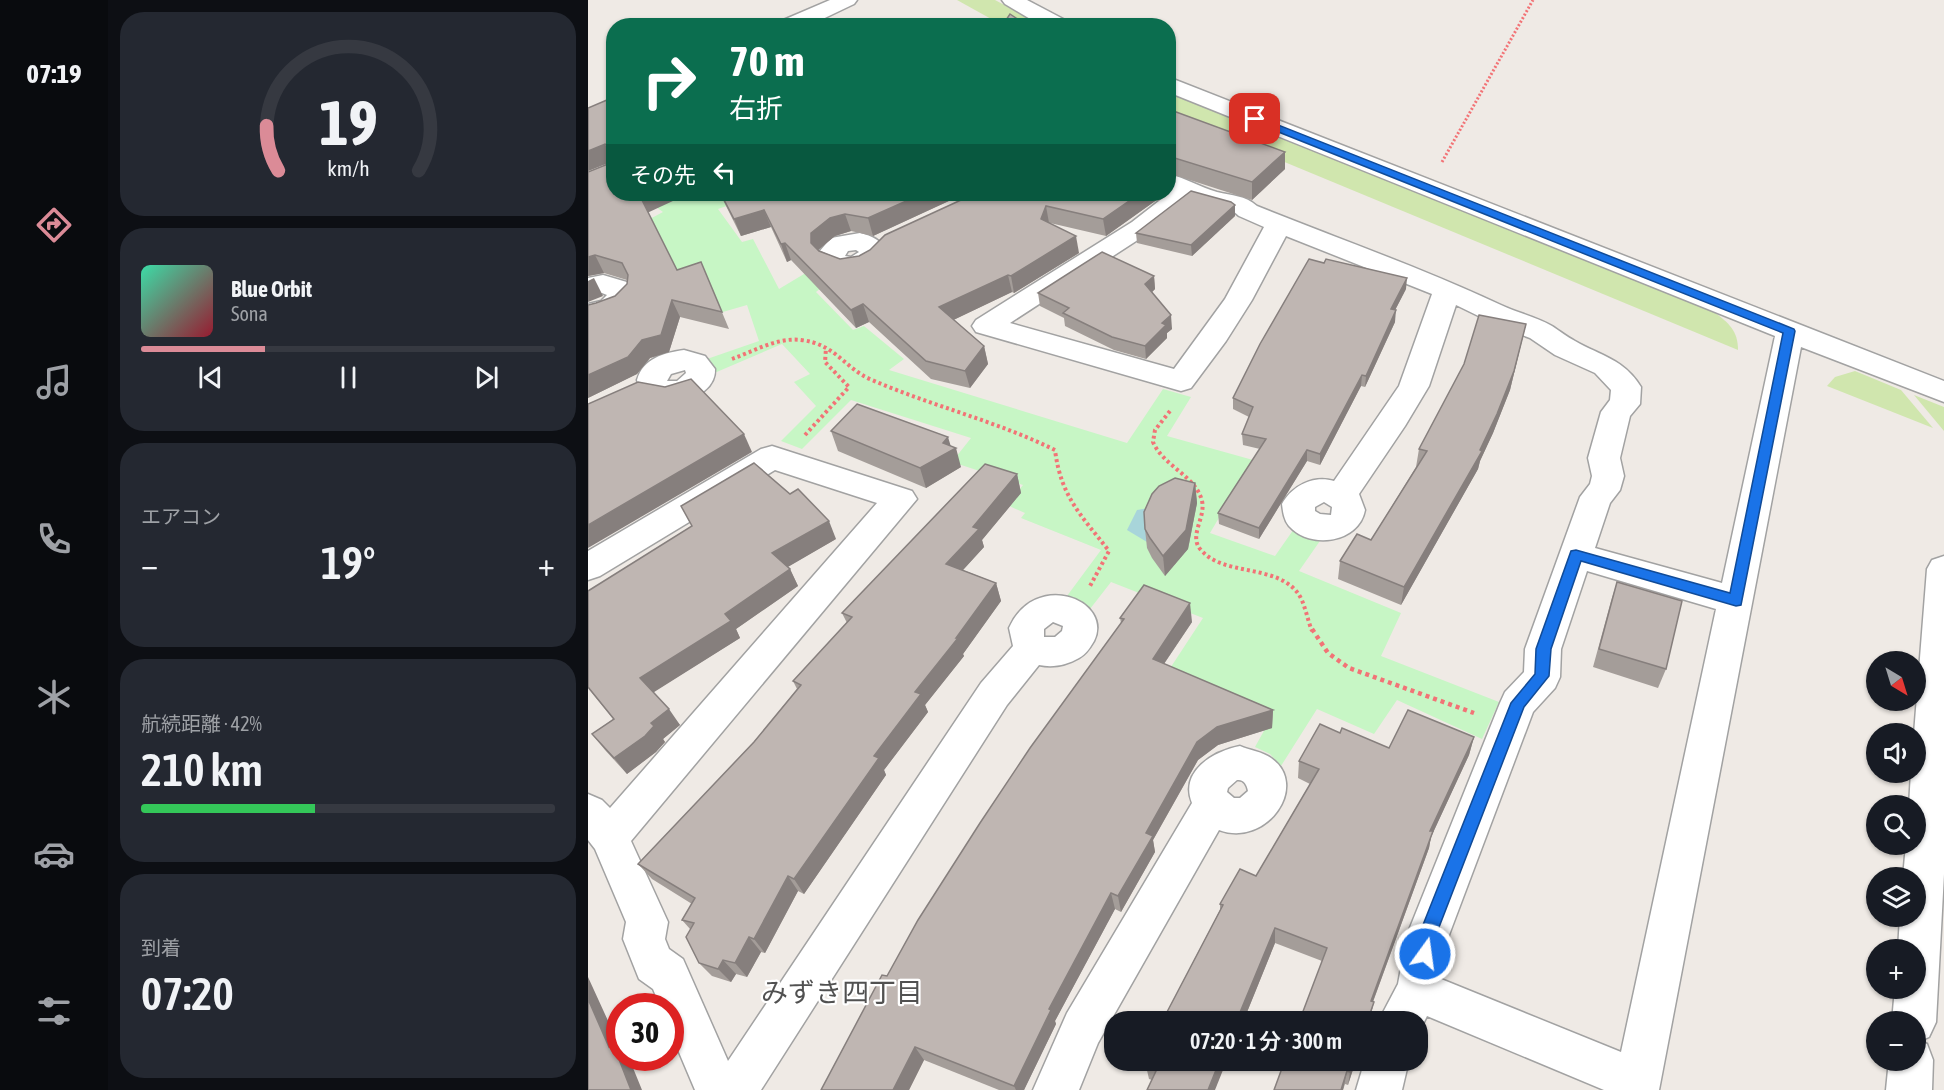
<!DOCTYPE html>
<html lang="ja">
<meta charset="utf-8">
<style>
:root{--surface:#171b24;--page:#242831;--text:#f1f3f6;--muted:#9ea1a6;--line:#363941;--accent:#db8b97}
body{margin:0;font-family:"Asap Condensed","Noto Sans JP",sans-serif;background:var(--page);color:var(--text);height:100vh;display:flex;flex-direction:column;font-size:22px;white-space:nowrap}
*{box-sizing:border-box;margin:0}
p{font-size:20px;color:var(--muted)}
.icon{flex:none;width:33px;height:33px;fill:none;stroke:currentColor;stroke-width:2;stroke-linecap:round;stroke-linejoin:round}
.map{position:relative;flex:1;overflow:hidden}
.drawer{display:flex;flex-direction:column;gap:12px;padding:12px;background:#0d0f14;width:480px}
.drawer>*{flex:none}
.banner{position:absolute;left:18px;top:18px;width:570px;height:183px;border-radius:24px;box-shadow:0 2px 4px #0004;background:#0b6e4f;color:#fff;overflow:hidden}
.needle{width:39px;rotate:142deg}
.fabs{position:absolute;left:1278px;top:651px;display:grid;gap:12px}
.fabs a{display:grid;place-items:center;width:60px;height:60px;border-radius:50%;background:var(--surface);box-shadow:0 2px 4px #0004;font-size:30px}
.speed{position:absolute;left:18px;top:993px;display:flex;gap:12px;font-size:30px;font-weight:700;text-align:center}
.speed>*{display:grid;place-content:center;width:78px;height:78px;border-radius:50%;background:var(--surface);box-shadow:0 2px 4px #0004;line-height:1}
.speed .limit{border:9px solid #d22;background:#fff;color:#111}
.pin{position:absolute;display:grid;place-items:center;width:51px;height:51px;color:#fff;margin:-26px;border-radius:12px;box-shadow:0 3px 9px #0006}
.me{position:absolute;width:66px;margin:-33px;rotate:14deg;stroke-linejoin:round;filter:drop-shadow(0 0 4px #0008)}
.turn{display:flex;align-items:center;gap:21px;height:126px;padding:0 24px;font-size:27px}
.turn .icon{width:78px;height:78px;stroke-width:2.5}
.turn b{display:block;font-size:42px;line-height:51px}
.then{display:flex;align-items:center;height:57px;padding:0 24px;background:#0003;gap:12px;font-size:22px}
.big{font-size:45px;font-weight:600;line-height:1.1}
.drawer .card{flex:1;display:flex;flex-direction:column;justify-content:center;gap:9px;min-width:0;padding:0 21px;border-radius:24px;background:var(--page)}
.drawer .dial{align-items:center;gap:0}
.dial svg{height:156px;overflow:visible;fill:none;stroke:var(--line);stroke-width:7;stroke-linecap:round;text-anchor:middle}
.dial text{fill:var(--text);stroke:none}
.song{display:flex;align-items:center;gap:18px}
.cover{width:72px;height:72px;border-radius:9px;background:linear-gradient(135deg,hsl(160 70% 55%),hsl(350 70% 35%))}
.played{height:6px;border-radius:3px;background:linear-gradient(90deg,var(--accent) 30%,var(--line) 30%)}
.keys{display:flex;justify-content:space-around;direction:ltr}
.heat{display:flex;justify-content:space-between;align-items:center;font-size:33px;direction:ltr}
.charge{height:9px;border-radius:4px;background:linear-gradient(90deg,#34c759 42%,var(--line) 0)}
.trip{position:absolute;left:516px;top:1011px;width:324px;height:60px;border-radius:24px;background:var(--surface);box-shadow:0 2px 4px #0004;font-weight:600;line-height:60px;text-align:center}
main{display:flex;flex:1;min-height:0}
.menu{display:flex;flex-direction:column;width:108px;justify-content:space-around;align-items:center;background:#090b0e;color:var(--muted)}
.menu .icon{width:42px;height:42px}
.menu .selected{color:var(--accent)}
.menu b{font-size:27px;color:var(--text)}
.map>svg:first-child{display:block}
.grass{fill:#d0e6ae}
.park{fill:#c7f6c5}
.water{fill:#a8d5da}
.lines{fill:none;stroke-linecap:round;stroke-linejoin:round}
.minor-casing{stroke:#a2a2a2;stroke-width:3}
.path-far2{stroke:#f27376;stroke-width:3;stroke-dasharray:2 2;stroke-linecap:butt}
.path-far1{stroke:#f27376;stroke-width:4;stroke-dasharray:3 3;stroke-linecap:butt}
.path{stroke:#f27376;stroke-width:4.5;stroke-dasharray:4 4;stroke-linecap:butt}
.minor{fill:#fff;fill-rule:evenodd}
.wall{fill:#a49d99}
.shaded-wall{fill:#867f7d}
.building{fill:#bfb6b2;stroke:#867f7d;stroke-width:1.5}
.route{fill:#1a73e8;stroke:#114b97;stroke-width:1.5}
.labels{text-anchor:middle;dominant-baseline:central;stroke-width:4.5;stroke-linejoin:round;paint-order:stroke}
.near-neighbourhood-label{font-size:27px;fill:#515151;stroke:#fff}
</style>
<main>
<nav class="menu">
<b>07:19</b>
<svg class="icon selected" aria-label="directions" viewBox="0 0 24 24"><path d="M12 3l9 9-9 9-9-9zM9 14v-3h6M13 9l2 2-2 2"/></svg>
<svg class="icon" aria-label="music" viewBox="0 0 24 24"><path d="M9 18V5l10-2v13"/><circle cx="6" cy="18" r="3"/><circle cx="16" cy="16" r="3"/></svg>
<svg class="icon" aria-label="phone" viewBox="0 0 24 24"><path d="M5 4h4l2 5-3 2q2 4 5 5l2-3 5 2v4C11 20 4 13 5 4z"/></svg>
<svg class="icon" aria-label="climate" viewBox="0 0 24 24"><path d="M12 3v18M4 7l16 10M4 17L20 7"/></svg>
<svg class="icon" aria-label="car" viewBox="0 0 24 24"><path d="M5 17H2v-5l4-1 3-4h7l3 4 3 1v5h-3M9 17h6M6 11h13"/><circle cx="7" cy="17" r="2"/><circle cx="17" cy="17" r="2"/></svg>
<svg class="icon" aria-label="filters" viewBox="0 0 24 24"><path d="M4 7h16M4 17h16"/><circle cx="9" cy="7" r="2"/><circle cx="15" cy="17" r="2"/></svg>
</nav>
<section class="drawer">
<div class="card dial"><svg viewBox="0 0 100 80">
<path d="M14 69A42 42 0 1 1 86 69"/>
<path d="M14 69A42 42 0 0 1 8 46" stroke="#db8b97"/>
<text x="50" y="56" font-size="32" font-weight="700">19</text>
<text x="50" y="72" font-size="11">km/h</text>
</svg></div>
<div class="card">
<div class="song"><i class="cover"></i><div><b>Blue Orbit</b><p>Sona</p></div></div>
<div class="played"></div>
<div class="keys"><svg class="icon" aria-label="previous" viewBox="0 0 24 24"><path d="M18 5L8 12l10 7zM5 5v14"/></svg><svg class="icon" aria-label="pause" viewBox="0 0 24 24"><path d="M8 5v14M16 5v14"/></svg><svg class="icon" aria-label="next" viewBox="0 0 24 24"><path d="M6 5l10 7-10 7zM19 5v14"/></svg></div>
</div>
<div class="card"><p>エアコン</p>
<div class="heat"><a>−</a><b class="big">19°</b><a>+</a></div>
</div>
<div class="card"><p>航続距離 · 42%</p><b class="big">210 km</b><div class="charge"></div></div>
<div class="card"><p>到着</p><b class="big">07:20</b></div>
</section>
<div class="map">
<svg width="1356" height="1090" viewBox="0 0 1356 1090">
<rect width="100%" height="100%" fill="#efeae5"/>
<g class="grass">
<path d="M369 0H407L454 25H414Z"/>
<path d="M580 93 1126 312C1141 323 1150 331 1150 350L581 114Z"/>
<path d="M1267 371 1313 390 1345 428 1239 386 1247 377Z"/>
<path d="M1326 395 1356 407V431Z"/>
</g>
<path class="park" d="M50 194H124L126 196 135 194H173L130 209 154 242 165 239 191 289 236 262 253 272 228 292 265 330 276 326 316 359 301 370 539 443 575 389 603 397 579 436 665 460 622 533 687 556 708 526 734 538 711 571 813 613 793 656 911 702 894 739 809 700 786 734 729 709 693 766 682 754 667 747 683 718 577 676 615 618 523 582 502 609 492 601 479 596 513 550 433 518 437 513 419 505 435 485 364 462 383 438 263 400 214 449 193 441 228 406 206 382 222 374 194 344 124 374 119 359 171 341 159 305 114 318 58 221 75 212Z"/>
<path class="water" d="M573 506 559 542 539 530 549 510Z"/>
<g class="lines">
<g class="minor-casing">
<g id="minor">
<path d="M242 0H269L266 4 220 26H191L193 21Z"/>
<path d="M414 0H439L479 21 481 26H454L417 4Z"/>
<path d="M580 77 1356 381V402L1213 347 1071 1090H1016L839 1016 830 1034V1022H790L810 984 819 935 912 703 917 692 936 672 937 649 992 497 1002 484 1004 476 1000 458 1013 412 1022 400 1023 390 1007 373 967 355 942 338 915 328 868 305 841 386 817 426 771 494 777 510C771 543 722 550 701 526 696 520 695 512 694 504 704 486 725 475 746 481L811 386 844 294 698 236 664 300 638 341 603 388 593 391 388 332 384 326 388 320 544 222 580 194V174C598 178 612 187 629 192 644 196 657 195 669 206 751 239 834 268 913 305 930 313 949 317 964 326 972 331 979 337 987 341 1013 356 1036 359 1053 387L1052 404 1042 416 1032 458 1036 476 1032 490 1022 503 1007 548 1134 583 1187 336 580 92ZM603 199 644 210 651 216 676 227 637 299 586 369 422 323 562 232ZM736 502 744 507 743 515 732 514 727 511V507ZM999 571 1128 609 1033 1052 853 979 861 935 945 712 967 688 972 677 973 649Z"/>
<path d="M272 233C284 236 294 240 298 252 295 257 291 263 286 267 269 278 230 277 231 252L243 238ZM268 250 271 252 263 257 257 256 260 251Z"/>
<path d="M15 275 42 283C59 309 19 320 0 322V304L13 301 19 295 14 293 0 296V278Z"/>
<path d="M96 350 117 356 127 369C129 404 55 417 49 380 55 358 76 353 96 350ZM97 370 98 373 89 381H79L83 374Z"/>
<path d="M184 446 324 491 329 499 43 841 80 922 77 939 81 949 95 959 140 1061 393 683 425 646 421 628C447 569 526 600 506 641 502 648 498 654 491 658 479 665 465 668 451 665L419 705 173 1090H107L82 1031V1006H72L65 989 51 979 35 939 38 922 7 849 0 840V794L14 800 22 808 289 503 187 470 12 576 0 580V551L173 449ZM465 622 475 626 474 631 467 637H456V629Z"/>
<path d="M1356 556V874L1348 1022 1341 1037 1332 1041 1339 1044 1345 1060 1344 1090H1298L1301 1060H1328V1022H1304L1307 988H1328V950H1310L1312 916H1328V878H1315L1318 844H1328V806H1321L1323 772H1328L1326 734 1339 569 1344 560Z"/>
<path d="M652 746C661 750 675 752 683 758 722 785 679 848 631 830L510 1043 491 1090H445L479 1013 604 803C591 771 626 751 652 746ZM649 780C656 779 659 785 660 791L652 798H646L639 792 640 788Z"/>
<path d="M777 1060H821L814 1090H768Z"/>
</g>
</g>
<path class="path-far2" d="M854 162 945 0"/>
<g class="path-far1">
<path d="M144 359C166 351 190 337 213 340 248 344 257 369 284 380 344 406 408 421 467 450 473 497 493 515 521 551L502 586"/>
<path d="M582 411 567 430 565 442C575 466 608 476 614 501 618 518 600 536 613 550 635 576 686 564 709 592 717 602 719 619 724 631"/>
<path d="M217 435 261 387 237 362 238 348"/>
</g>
<path class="path" d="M724 629 740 653 761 668 886 713"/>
<use href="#minor" class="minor"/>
</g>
<g class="wall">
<path d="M0 108 60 212 89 270 113 262 141 329 92 317 81 352 62 358 49 374 0 398V305L8 303 27 296 39 284V280L16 273 0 276 20 163 0 171Z"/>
<path d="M580 109 697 169 664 200 580 173Z"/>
<path d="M132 194H376L285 236 263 231 247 236 230 250 252 259 271 256 373 200 577 194 518 236 462 223 491 253 426 293 424 292 365 320 396 346 400 364 382 388 343 379 281 322 268 328 203 260 199 262 183 227 153 236Z"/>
<path d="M647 216 604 256 549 243 548 233Z"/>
<path d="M566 276 567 289 564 292 584 329 579 333V338L558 359 526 350 477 326 476 318 452 306 450 293Z"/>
<path d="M818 289 807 310V322L777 387 773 386 732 465 719 461 671 539 631 524 630 513 672 449 655 445 654 434 661 417 645 409V398Z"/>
<path d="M938 324 922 390 905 433 892 461 890 469 813 605 750 579 752 561 783 540 828 467 831 449Z"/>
<path d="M243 431 373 467 338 488 250 451Z"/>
<path d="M429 474 433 493 394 540 396 547 375 570 408 583 413 601 375 654 376 656 337 705 340 712 296 770 298 775 216 894 210 891 177 953 173 952 159 977 148 974 143 982 124 976 111 963 102 929 94 920 104 904 64 879 50 864 166 742 209 689 205 681 259 623 254 613Z"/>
<path d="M607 483 609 503 600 549 577 576 564 558 559 548 557 529Z"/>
<path d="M248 539 199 567 202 569 210 586 148 629 152 638 65 692 92 725 75 739 77 742 68 752 39 774 17 750 4 734 25 719 0 688V591Z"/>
<path d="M1029 582 1078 669 1070 688 1005 667 1023 601Z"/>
<path d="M532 618 604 622 576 664 685 710 684 728 630 745 610 760 565 840 567 852 533 912 527 909 467 1021 468 1024 436 1090H411L336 1060 321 1090 299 976 533 623Z"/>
<path d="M752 733 801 748 886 737 881 755 843 837 841 848 785 1002 783 1016 734 961 687 943 655 1022H578L580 1017 579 1012 632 910V904L668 876 722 784 710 778 711 761Z"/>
<path d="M639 1060 564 1080 561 1079 558 1066Z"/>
<path d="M697 1060H768L760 1085 757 1084 755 1090H686Z"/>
</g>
<g class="shaded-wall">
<path d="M17 144 25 161 0 171V151Z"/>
<path d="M697 152V169L664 200V182Z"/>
<path d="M56 194H100L59 213 52 196Z"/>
<path d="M334 194H376L285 236 280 218Z"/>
<path d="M551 194H577L518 236 515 219Z"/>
<path d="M647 205V216L604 256 603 245Z"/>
<path d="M458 206 461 223 453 219Z"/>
<path d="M176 210 183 227 153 236 146 219Z"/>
<path d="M257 214 263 231 247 236 229 251 223 243V233L242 218Z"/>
<path d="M488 236 491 253 426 293 423 276Z"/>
<path d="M197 243 203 260 199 262 193 244Z"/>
<path d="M7 255 16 273 0 276V257Z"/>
<path d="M420 275 424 292 355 325 351 307Z"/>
<path d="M566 276 567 289 559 297 557 284Z"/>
<path d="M6 278 15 296 0 302V281Z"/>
<path d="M819 278 818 289 802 320 803 309Z"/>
<path d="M84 300 92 317 81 352 62 358 49 374 0 398V375Z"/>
<path d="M275 304 281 322 268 328 263 310Z"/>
<path d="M808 310 807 322 777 387 778 376Z"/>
<path d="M583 315 584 329 579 333V338L558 359 557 346 574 323Z"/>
<path d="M938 324 922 390 905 433 892 461 890 469 813 605 816 587 892 450Z"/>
<path d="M396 346 400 364 382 388 377 371Z"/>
<path d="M774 375 773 386 732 465V454Z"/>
<path d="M156 434 164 452 0 548V525Z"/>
<path d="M360 437 364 450 368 448 373 467 338 488 332 468Z"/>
<path d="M719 450V461L671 539V528Z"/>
<path d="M429 474 433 493 394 540 396 547 364 582 358 564 385 527Z"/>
<path d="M607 483 609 503 600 549 577 576 575 556Z"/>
<path d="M241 521 248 539 193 571 184 553Z"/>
<path d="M202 569 210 586 148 629 152 638 63 694 52 678 137 614Z"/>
<path d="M408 583 413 601 375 654 376 656 337 705 340 712 296 770 298 775 216 894 206 879 286 756 327 692Z"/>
<path d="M602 603 604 622 567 677 565 659Z"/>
<path d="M81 709 92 725 75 739 77 742 68 752 39 774 26 758 63 723Z"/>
<path d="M685 710 684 728 630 745 610 760 565 840 567 852 533 912 530 896 558 833 609 742 629 727Z"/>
<path d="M886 737 881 755 843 837 841 848 780 1015 783 1001 842 831Z"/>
<path d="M200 876 210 891 177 953 166 939Z"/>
<path d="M523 893 527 909 467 1021 468 1024 436 1090H428L426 1086 461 1009Z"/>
<path d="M687 928V943L655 1022H648Z"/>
<path d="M161 937 173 952 159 977 147 963Z"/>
<path d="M135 960 148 974 143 982 130 969Z"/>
<path d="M0 977 32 1047V1058H41L54 1090H43L21 1047 0 999Z"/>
<path d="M786 1002 781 1022H779Z"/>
<path d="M327 1047 336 1060 321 1090H305Z"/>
<path d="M632 1060H639L627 1090H620Z"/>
<path d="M766 1060H768L760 1085 762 1072Z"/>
<path d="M759 1071 755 1090H753Z"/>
</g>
<g class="building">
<path d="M422 14 440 26H414Z"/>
<path d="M26 97V194H56L52 196 89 270 113 262 134 312 84 300 73 335 54 340 40 357 0 375V305L8 303 27 296 39 284 40 275 34 263 7 255 0 257V172L20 164V146L17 144 0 151V108Z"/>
<path d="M580 109 697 152 664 182 580 156Z"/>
<path d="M603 191 643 202 647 205 603 245 548 233Z"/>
<path d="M133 194H334L280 218 257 214 242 218 223 233V243L231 251 252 259 271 256 282 250 297 235 373 200 386 194H551L515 219 458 206 453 219 488 236 423 276 420 275 351 307 396 346 377 371 338 361 275 304 263 310 197 243 193 244 176 210 146 219Z"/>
<path d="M514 252 566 276 557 284 583 315 574 323 578 325 557 346 524 337 475 313 481 308 450 293Z"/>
<path d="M721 259 736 263 738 259 819 278 803 309 808 310 778 376 774 375 732 454 719 450 671 528 630 513 678 439 654 434 665 407 645 398 672 344Z"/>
<path d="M891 315 938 324 926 371 909 414 892 450 894 451 816 587 752 561 769 534 783 540 839 451 831 449 876 364Z"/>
<path d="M103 379 156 434 0 525V404L50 382 77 387Z"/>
<path d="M269 404 360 437 355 443 368 448 332 468 243 431Z"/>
<path d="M166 463 202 494 210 489 241 521 184 553 202 569 137 614 143 621 52 678 81 709 63 723 66 726 57 736 26 758 4 734 26 719 0 687V591L104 526 93 506Z"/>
<path d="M397 464 429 474 385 527 391 529 358 564 408 583 368 638H370L327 692 333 694 286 756 291 758 206 879 200 876 166 939 161 937 147 963 135 960 130 969 111 963 98 937 106 923 94 920 107 898 50 864 166 742 213 685 205 681 264 617 254 613Z"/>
<path d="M587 478 607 483 598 530 575 556 562 538 557 529 556 512 564 494 571 486Z"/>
<path d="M1029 582 1094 601 1078 669 1011 649Z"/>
<path d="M556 585 602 603 565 659 685 710 629 727 609 742 558 833 565 836 530 896 523 893 461 1009 463 1010 426 1086 327 1047 305 1090H233L294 975 299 976 330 920 392 823 442 748 536 619 532 618Z"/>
<path d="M820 710 886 737 842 831H845L783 1001 786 1002 779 1022H711L739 948 687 928 648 1022H578L582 1013 579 1012 635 905 632 904 652 869 668 876 731 769 711 761 732 724 752 733 754 728 801 748Z"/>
<path d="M0 999 21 1047 25 1044 43 1090H0Z"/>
<path d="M561 1060H632L620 1090H559L568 1071 558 1066Z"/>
<path d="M697 1060H766L762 1072 759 1071 753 1090H686Z"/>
</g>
<path class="route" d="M663 117H670L1206 329 1207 331 1153 605 1148 606 993 561 963 649 961 676 936 707 848 935 843 960 837 962 830 960 828 954 831 935 923 703 947 674 948 649 983 551 988 550 1142 593 1195 333 663 121Z"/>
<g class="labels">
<g class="near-neighbourhood-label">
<text x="254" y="992">みずき四丁目</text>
</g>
</g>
</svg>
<div class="fabs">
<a><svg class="needle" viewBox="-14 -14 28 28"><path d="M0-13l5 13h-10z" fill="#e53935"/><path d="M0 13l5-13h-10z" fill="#9ea1a6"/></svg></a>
<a><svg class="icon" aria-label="sound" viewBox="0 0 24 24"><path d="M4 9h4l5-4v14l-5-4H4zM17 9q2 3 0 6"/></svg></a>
<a><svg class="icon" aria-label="search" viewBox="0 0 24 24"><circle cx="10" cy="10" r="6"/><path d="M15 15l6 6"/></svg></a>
<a><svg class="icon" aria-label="layers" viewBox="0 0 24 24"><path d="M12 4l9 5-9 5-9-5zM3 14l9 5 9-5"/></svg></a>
<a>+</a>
<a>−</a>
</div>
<div class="speed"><div class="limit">30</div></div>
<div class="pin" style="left:667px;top:119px;background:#d93025"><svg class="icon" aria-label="arrive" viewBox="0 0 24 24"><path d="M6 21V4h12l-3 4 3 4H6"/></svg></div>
<svg class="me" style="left:837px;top:954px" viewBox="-20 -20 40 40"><circle r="17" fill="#1a73e8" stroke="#fff" stroke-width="3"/><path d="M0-11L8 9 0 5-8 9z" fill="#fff"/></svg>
<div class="trip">07:20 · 1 分 · 300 m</div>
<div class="banner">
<div class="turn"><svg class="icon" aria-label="right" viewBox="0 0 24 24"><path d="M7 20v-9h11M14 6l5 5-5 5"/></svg><div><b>70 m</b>右折</div></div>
<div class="then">その先<svg class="icon" aria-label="left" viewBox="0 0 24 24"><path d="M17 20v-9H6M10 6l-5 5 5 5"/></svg></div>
</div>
</div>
</main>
